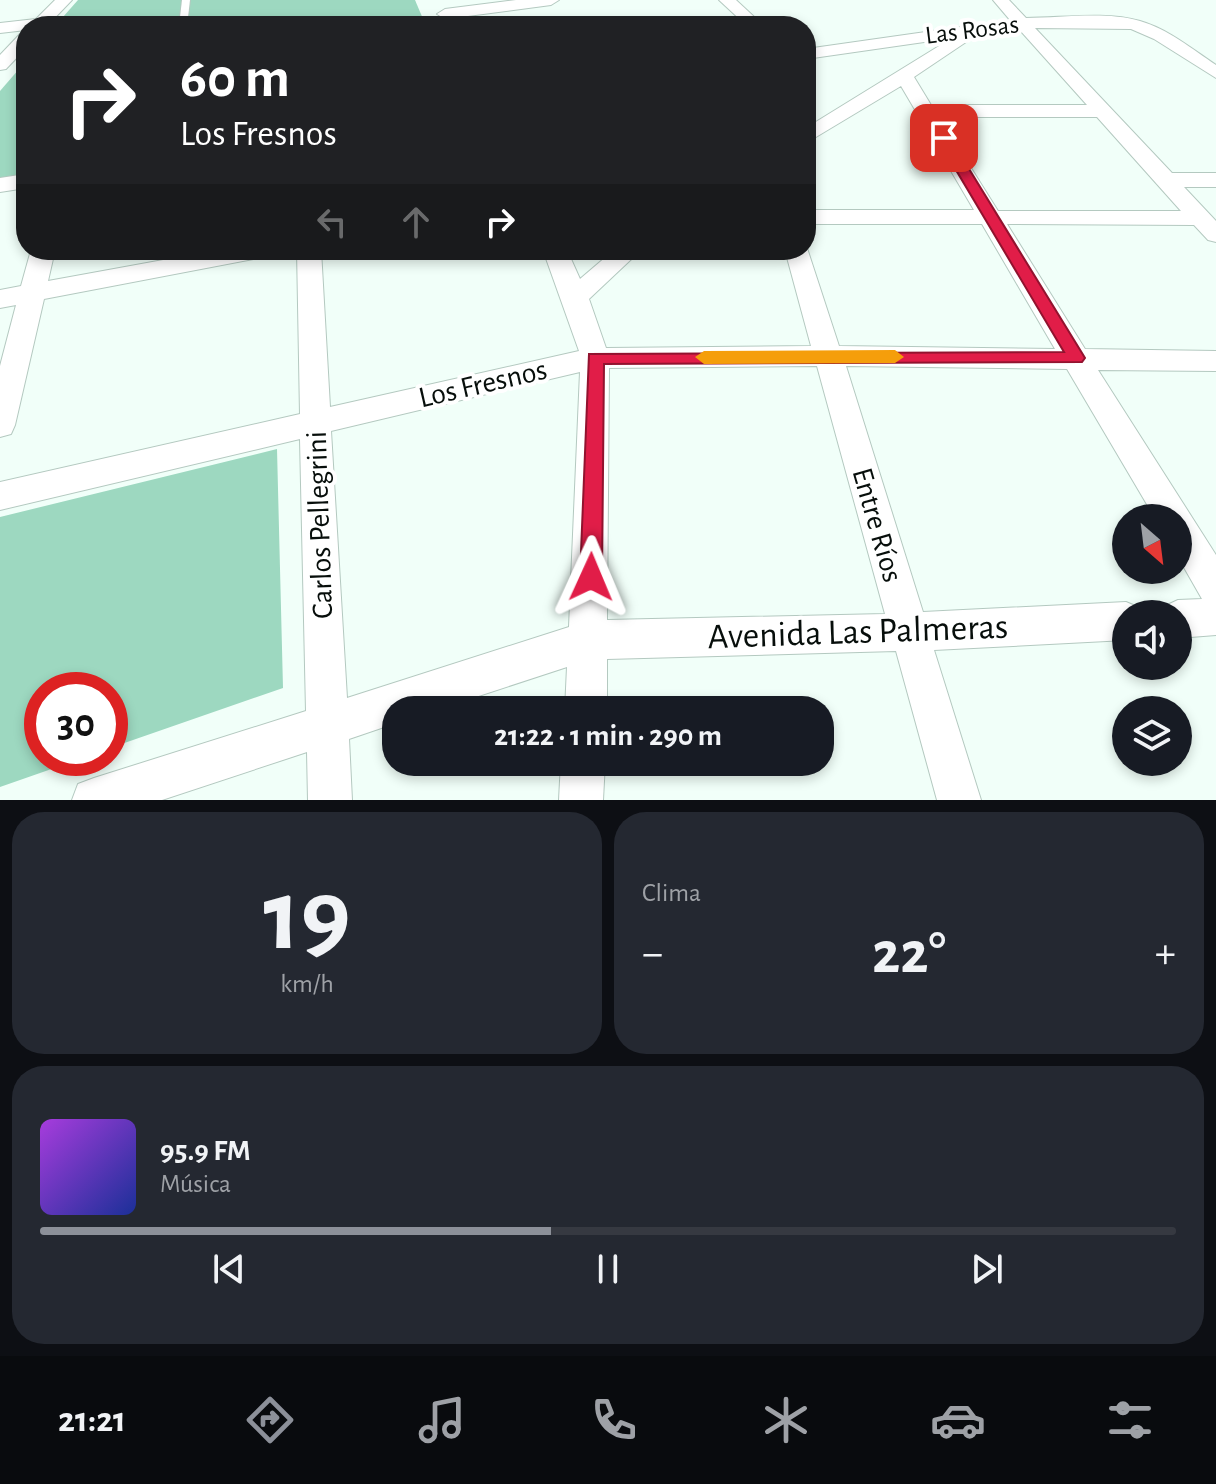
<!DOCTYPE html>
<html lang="es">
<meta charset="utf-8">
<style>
:root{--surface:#171b24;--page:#242831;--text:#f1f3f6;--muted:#9ea1a6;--line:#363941;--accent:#8c9099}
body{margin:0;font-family:"Alegreya Sans",sans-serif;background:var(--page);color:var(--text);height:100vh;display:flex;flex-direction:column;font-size:30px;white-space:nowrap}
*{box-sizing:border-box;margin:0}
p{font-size:26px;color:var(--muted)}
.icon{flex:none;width:44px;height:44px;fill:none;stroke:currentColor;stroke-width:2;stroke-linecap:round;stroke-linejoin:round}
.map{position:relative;height:800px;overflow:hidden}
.side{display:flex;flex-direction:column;gap:12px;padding:12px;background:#0d0f14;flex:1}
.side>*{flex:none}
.guide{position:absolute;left:16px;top:16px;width:800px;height:244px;border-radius:32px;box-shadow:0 4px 12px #0003;background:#202124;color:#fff;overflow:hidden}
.needle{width:52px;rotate:152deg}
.controls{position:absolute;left:1112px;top:504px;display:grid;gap:16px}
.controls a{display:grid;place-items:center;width:80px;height:80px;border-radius:50%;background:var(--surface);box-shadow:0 4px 12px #0003;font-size:40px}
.speed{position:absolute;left:24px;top:672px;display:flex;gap:16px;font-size:40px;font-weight:700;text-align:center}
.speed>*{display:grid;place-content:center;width:104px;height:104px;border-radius:50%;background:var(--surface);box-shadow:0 4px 12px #0003;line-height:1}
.speed .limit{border:12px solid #d22;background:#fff;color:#111}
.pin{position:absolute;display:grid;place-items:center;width:68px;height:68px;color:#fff;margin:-34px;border-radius:16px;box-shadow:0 4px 12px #0006}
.me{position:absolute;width:88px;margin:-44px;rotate:1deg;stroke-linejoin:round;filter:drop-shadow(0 0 6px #0008)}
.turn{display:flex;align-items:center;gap:28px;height:168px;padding:0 32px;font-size:36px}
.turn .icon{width:104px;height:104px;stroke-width:2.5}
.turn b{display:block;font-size:56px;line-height:68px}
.lanes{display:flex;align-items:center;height:76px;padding:0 32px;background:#0003;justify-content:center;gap:40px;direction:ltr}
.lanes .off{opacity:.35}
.big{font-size:60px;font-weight:700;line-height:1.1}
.side .widget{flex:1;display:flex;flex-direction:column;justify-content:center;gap:12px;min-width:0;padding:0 28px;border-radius:32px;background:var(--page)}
.side .dial{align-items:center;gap:0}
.dial b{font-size:104px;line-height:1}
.song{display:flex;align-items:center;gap:24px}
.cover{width:96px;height:96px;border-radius:12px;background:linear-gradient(135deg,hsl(280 70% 55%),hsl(230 70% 35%))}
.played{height:8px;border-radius:4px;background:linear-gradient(90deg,var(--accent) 45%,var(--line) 45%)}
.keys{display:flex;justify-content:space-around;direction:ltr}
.heat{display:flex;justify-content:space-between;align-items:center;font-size:44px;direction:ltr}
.side .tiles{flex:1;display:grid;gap:12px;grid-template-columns:1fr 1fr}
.widget:last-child{grid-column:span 2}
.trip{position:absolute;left:382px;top:696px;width:452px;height:80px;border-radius:32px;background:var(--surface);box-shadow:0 4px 12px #0003;font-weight:700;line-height:80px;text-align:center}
.menu{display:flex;height:128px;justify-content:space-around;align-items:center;background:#090b0e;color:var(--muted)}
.menu .icon{width:56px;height:56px}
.menu .on{color:var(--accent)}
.menu b{font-size:36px;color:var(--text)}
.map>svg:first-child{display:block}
.green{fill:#9dd8c0}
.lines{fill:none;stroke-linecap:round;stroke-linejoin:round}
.lane-casing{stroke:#b4c9c0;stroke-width:2}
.street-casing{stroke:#b4c9c0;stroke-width:2}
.lane{fill:#fff;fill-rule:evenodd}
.street{fill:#fff;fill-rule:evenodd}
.route{fill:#e11d48;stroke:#92132f;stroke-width:2}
.slow{fill:#f59e0b}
.labels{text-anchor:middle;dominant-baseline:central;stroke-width:8;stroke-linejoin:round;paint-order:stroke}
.far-street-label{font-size:26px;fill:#070e0b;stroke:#fff}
.street-label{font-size:30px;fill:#070e0b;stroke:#fff}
.near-street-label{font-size:36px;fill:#070e0b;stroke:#fff}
</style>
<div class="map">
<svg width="1216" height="800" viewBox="0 0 1216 800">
<rect width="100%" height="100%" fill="#f1fff9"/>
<g class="green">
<path d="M78 0H415L426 26H55Z"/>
<path d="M26 61V177L0 181V91Z"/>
<path d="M277 449 283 688 110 748V690H42V758H83L0 787V517Z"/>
</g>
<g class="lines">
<g class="lane-casing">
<path id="lane" d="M182 0H190L187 26H179Z"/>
</g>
<g class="street-casing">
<g id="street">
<path d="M55 0H72L47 26H26V30L0 33V23L36 19Z"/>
<path d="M516 0H559L551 5 445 19 437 14 445 9Z"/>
<path d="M719 0H736L764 26H747Z"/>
<path d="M993 0H1009L1026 18C1062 18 1105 11 1140 21 1168 29 1192 49 1216 65V78L1154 39 1131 29 1035 28 1172 173H1216V187H1184L1216 221V242L1208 240 1194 225 1007 224 1085 349 1216 351V371L1098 370 1216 555V635L1178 638V614H1161L1165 606 1178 600 1202 599 1178 557V518H1155L1067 369 846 366 923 612 1126 602 1140 608 1142 614H1126V640L934 650 981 800H937L896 651 607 659V710H565L567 667 436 710H396V723L349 739 352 800H308L307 752 162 800H72L78 784 94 778 306 711 300 439 0 510V482L300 414 297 250H321L330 407 579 351 543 250H567L580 279 614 250H641L589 299 606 348 811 346 785 250H806V245L839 346 1055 349 982 224H806V210H974L901 86 806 143V128L952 38 806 59V49L1010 20ZM1018 28 1087 105H931L914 77 978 34ZM939 117H1097L1181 211H998ZM817 366 885 614 607 620 609 368ZM580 372 569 627 347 698 331 431Z"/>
<path d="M26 33V48L6 69 0 70V55L20 34Z"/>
<path d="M26 174V188L0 192V178Z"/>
<path d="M31 250H55L48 281 218 250H271L268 255 259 258 44 299 15 425 11 434 0 437V366L16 305 0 308V290L21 286Z"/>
<path d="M561 762H605L603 800H559Z"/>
</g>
</g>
<use href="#lane" class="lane"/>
<use href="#street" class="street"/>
</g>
<path class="route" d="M944 134 950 138 1082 353 1085 358 1082 362 604 364 602 577 599 584 591 587 583 584 580 577 589 354 1064 352 937 138Z"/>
<path class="slow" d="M895 350 904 357 895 363 704 364 695 357 704 351Z"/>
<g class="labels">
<g class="far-street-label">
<text transform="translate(972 30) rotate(-7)">Las Rosas</text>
</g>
<g class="street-label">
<text transform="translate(483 384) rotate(-13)">Los Fresnos</text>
<text transform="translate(320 525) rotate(-92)">Carlos Pellegrini</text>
<text transform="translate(877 525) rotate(74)">Entre Ríos</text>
</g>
<g class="near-street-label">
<text transform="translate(858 632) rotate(-2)">Avenida Las Palmeras</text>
</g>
</g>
</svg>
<div class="controls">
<a><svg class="needle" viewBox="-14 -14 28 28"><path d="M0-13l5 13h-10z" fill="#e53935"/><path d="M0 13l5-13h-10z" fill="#9ea1a6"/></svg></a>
<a><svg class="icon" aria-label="sound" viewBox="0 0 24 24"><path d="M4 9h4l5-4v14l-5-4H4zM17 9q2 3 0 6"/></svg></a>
<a><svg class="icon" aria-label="layers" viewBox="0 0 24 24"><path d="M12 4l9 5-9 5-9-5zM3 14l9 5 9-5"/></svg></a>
</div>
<div class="speed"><div class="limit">30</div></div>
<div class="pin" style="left:944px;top:138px;background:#d93025"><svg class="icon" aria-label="arrive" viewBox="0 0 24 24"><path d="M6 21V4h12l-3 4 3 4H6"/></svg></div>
<svg class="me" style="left:591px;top:577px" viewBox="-20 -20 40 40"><path d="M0-17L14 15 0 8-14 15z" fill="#e11d48" stroke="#fff" stroke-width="4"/></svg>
<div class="trip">21:22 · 1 min · 290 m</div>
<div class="guide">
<div class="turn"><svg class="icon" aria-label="right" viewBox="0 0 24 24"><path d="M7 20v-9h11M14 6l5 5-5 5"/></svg><div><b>60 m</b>Los Fresnos</div></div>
<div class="lanes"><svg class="icon off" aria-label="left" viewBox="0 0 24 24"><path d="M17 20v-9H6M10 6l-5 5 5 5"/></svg><svg class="icon off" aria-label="ahead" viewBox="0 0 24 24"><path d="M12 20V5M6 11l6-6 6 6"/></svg><svg class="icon" aria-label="right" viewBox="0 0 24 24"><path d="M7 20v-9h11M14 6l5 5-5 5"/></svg></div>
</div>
</div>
<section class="side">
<div class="tiles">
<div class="widget dial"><b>19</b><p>km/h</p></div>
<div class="widget"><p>Clima</p>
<div class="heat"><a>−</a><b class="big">22°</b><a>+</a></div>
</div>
<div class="widget">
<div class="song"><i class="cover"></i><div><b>95.9 FM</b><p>Música</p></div></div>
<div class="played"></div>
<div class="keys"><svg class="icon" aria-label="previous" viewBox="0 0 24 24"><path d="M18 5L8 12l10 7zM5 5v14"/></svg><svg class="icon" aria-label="pause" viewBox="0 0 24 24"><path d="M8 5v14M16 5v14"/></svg><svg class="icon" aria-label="next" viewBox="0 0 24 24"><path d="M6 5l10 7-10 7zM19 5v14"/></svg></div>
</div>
</div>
</section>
<nav class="menu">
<b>21:21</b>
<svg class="icon on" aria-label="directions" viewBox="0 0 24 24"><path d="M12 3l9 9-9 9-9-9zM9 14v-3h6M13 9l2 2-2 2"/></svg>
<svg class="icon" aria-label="music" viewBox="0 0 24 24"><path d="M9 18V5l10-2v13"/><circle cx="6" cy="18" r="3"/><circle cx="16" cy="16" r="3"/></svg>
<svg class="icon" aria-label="phone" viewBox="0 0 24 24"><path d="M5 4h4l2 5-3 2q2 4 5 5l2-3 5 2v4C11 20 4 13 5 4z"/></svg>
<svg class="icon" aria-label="climate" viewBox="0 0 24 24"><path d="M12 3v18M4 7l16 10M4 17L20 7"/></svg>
<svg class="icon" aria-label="car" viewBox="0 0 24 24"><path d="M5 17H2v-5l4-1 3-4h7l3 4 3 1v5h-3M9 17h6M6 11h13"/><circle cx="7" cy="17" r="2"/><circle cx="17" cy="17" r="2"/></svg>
<svg class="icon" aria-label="filters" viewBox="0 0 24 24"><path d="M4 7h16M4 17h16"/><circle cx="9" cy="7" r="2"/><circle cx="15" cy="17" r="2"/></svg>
</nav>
